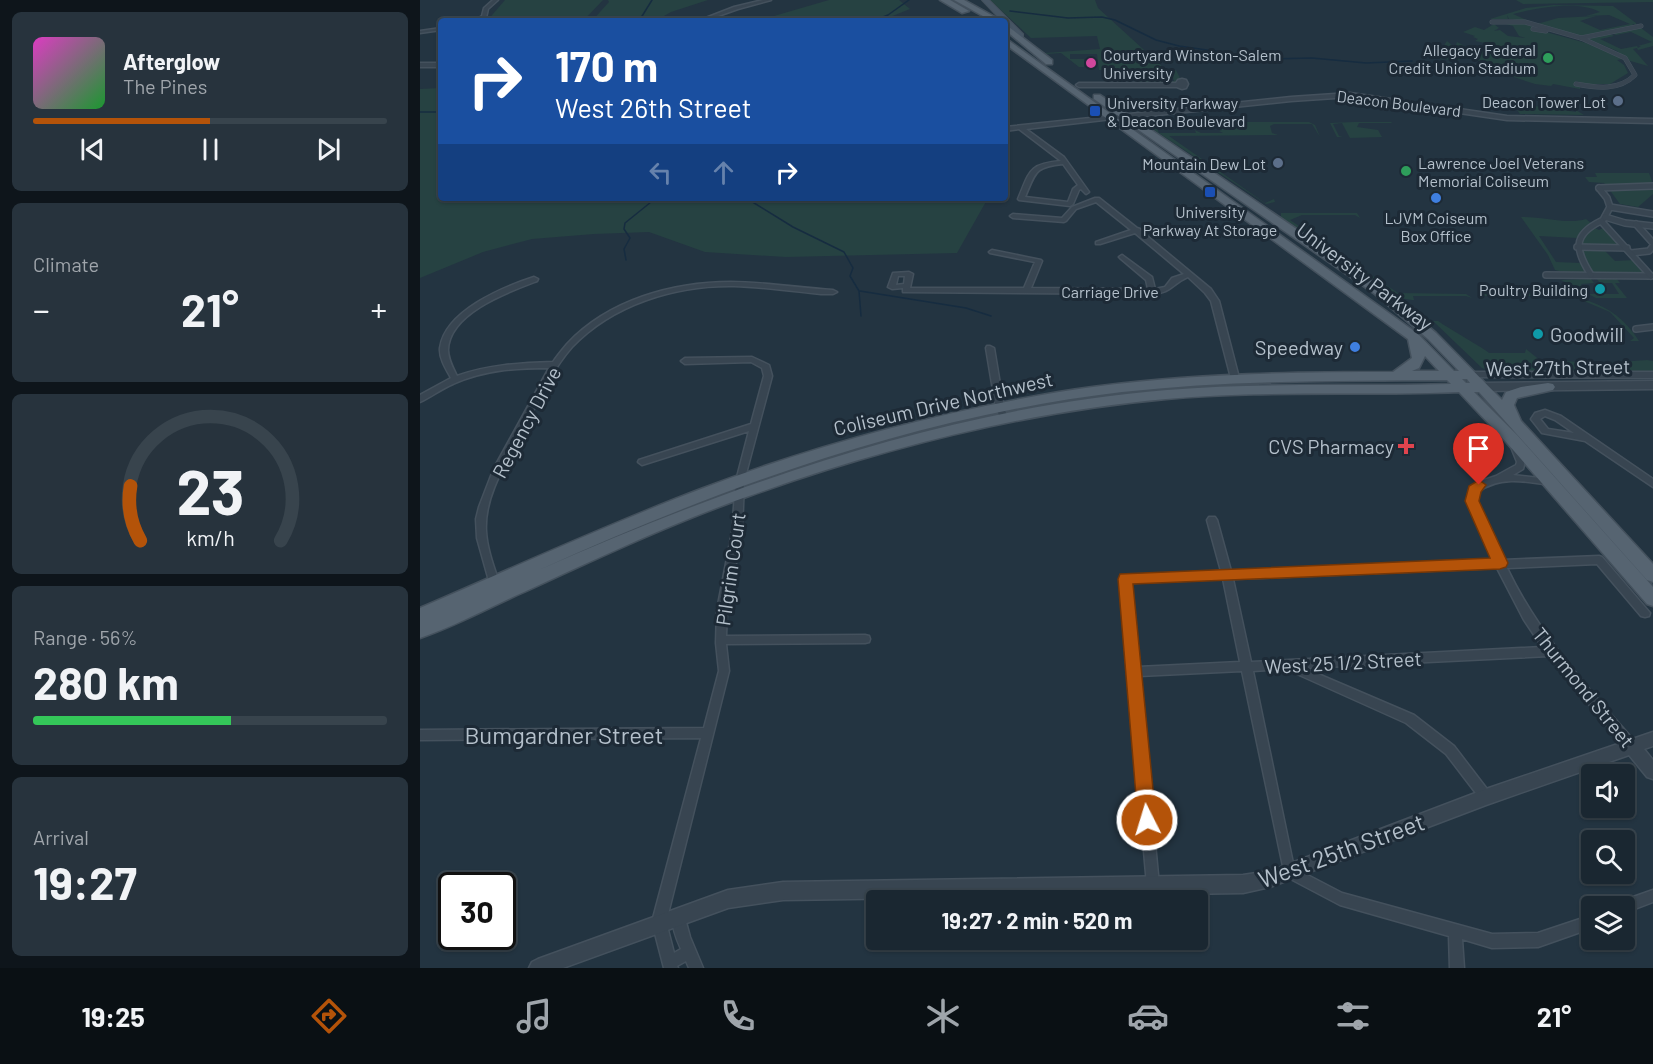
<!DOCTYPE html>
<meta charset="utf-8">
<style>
:root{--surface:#1a2731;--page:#27333d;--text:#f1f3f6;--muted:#9fa5ab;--line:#38444d;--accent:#b45309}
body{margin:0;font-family:Barlow,sans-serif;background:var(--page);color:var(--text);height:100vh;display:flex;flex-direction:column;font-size:22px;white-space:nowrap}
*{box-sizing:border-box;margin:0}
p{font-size:20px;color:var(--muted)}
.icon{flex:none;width:33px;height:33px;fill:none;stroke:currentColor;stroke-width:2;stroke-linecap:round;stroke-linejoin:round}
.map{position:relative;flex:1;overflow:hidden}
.side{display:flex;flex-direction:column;gap:12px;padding:12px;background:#0e151b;width:420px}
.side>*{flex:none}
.hud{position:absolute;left:18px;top:18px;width:570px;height:183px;border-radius:6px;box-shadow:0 2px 4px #0004,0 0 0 2px var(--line);background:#1a4fa0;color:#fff;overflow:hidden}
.buttons{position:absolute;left:1161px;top:764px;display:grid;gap:12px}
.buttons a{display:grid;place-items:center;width:54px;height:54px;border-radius:6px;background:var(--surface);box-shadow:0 2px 4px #0004,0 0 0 2px var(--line);font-size:30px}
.speed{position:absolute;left:18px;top:872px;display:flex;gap:12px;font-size:30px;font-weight:700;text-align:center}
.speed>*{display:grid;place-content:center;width:78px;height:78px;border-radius:50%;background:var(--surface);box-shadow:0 2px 4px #0004,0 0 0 2px var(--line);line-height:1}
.speed .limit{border:3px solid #111;border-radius:9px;background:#fff;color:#111}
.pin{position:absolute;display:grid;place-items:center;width:51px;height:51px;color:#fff;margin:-62px -26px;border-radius:50% 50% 50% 0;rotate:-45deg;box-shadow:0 0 6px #0007}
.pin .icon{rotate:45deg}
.me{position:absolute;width:66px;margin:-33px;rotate:355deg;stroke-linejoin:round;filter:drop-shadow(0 0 4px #0008)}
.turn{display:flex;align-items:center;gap:21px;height:126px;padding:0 18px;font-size:27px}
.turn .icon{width:78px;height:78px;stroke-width:2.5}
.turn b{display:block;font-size:42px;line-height:51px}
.lanes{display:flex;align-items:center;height:57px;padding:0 18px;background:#0003;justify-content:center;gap:30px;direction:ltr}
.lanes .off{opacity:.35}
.big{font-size:45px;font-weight:700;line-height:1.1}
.side .tile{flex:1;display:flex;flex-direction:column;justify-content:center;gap:9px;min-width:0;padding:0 21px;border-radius:9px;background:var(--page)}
.side .dial{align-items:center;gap:0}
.dial svg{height:156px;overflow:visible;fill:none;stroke:var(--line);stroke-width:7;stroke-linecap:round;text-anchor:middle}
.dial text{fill:var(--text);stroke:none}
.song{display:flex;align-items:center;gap:18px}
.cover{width:72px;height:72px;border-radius:9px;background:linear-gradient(135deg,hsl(310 70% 55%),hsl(130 70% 35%))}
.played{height:6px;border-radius:3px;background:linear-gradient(90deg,var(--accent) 50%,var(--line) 50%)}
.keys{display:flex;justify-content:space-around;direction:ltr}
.heat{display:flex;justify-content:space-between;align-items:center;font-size:33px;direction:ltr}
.charge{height:9px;border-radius:4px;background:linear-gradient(90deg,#34c759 56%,var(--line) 0)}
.trip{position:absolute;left:446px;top:890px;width:342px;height:60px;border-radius:6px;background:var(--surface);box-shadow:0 2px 4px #0004,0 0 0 2px var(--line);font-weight:700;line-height:60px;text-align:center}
.dock{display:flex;height:96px;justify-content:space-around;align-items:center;background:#0a1014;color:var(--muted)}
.dock .icon{width:42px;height:42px}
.dock .current{color:var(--accent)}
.dock b{font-size:27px;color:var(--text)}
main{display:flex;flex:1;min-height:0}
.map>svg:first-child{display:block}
.green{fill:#264242}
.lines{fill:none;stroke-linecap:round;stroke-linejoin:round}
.stream{stroke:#162c40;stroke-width:1.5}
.pedestrian-far1-casing{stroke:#44515d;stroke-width:5}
.pedestrian-casing{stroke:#44515d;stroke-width:8}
.minor-casing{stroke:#44515d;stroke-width:3}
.tertiary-casing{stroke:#44515d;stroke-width:3}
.secondary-casing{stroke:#44515d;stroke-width:2}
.primary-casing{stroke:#44515d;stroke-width:3}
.pedestrian-far1{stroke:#384551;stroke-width:4}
.pedestrian{stroke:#384551;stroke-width:5}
.minor{fill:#384551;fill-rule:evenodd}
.tertiary{fill:#384551;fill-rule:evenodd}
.secondary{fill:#465564;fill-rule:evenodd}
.primary{fill:#566471;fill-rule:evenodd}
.route{fill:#b45309;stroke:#753606;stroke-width:1.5}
.leisure-dot{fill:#2e9e5b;stroke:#1d2a36;stroke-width:2}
.hotel-dot{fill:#d1479c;stroke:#1d2a36;stroke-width:2}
.service-dot{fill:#5c6f8a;stroke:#1d2a36;stroke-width:2}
.transit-dot{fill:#1a4fb4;stroke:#1d2a36;stroke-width:2}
.shop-dot{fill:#3f7fe0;stroke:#1d2a36;stroke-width:2}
.culture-dot{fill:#0f9aa8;stroke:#1d2a36;stroke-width:2}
.health-dot{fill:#e0444e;stroke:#1d2a36;stroke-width:2}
.labels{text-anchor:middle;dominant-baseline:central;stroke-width:6;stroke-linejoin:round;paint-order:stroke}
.far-poi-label{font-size:16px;fill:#b4c0cb;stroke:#1d2a36;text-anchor:end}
.far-street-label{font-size:16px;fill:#b4c0cb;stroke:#1d2a36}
.street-label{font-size:20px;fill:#b4c0cb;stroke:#1d2a36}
.poi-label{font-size:20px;fill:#b4c0cb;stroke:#1d2a36;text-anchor:end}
.near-street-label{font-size:24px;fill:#b4c0cb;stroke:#1d2a36}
</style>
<main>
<section class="side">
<div class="tile">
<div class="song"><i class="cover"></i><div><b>Afterglow</b><p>The Pines</p></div></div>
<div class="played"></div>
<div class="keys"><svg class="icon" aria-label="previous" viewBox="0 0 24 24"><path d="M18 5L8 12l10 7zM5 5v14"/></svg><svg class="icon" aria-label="pause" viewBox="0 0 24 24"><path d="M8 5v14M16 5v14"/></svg><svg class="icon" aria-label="next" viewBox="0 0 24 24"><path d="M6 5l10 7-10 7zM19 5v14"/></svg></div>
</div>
<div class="tile"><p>Climate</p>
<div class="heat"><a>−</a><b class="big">21°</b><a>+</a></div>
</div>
<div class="tile dial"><svg viewBox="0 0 100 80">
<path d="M14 69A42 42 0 1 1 86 69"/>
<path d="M14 69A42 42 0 0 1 9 41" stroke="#b45309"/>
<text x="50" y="56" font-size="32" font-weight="700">23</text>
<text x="50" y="72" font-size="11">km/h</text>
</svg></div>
<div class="tile"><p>Range · 56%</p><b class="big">280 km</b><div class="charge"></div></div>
<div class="tile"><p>Arrival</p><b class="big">19:27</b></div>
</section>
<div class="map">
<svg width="1233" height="968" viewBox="0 0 1233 968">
<rect width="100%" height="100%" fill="#233441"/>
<g class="green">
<path d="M85 0H183L163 21H67Z"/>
<path d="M188 0H288L251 12 235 21H172L189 2Z"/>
<path d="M409 0H479L490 9 460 21H337Z"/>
<path d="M570 0H675L678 8 746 70H756L762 82 717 83V80L754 81 751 72 746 70 729 72 679 70 677 54H650V59H664V67H659L641 53 626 54 621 50 625 53 680 49 677 36 611 38Z"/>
<path d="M1096 0H1233V2L1103 4Z"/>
<path d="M1133 5 1193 6 1216 23V25L1213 24 1212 26 1160 36 1117 24 1138 18 1176 16 1160 21 1180 30 1210 24 1189 15 1166 16 1180 12C1158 0 1116 8 1093 14L1111 22 1089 19 1087 15 1088 19H1070L1106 8Z"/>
<path d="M1075 21 1094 22 1129 29 1111 28 1166 43 1203 59 1197 60 1204 65 1208 73 1190 84H1165L1156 81V86L1160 87V89L1133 84 1131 86 1115 84 1066 68 1068 66 1048 56 1036 45 1037 42 1047 47 1073 48 1070 44 1055 41 1058 39 1053 37 1055 36 1043 32 1055 27 1064 30 1074 24 1079 28 1074 31 1080 30 1088 36 1105 38 1099 36 1093 26Z"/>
<path d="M1221 28 1233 37V46L1218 50 1217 48 1213 49 1228 66 1207 60 1197 51 1168 39 1190 34 1194 36 1180 39 1201 49 1217 46 1218 48 1221 46H1218L1232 42 1211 32 1196 35 1191 33Z"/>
<path d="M1027 41 1046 58 1032 61 1019 57 1055 78 1033 64 1014 56H1017Z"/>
<path d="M21 88V198H568L537 253 366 257 285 252 229 232 174 234 112 239 63 252 0 278V89Z"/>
<path d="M1089 99 1100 100 1108 105 1156 112V110L1164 115 1100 114Z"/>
<path d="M746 122 736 126 739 133H776L775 130 781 133H803L799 131 802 130 799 122 783 124 782 122H889L895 125 900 137 892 124H854L850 126 852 133 858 135 749 136 845 203 854 199 855 202 846 204 734 130 736 124Z"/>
<path d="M934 122H971L972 123H939L937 127 958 130 962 137 930 138 922 123 913 124 919 136 923 137H917L910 123Z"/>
<path d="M1175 173H1229L1233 184 1188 186 1184 183 1169 182 1165 177H1177Z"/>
<path d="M1233 188V194L1218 207 1200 204 1189 189Z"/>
<path d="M861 213H937L940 218 935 215H882L870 220 978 293 1046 294 1052 298 1046 296H993L994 300H992L980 298 861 217Z"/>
<path d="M1101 217C1121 216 1148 225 1166 219L1171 223 1162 230 1157 238 1119 236 1136 262 1160 263 1167 273 1151 274 1135 270 1128 255Z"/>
<path d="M1180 225 1186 228 1200 246 1162 245 1165 235 1175 228 1179 230 1183 228Z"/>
<path d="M1162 250H1184L1195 261 1215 260 1224 273 1173 274 1166 262Z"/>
<path d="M1171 279 1174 283 1161 284 1168 294H1199L1192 283H1180L1177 279H1197L1200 283H1195L1207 298H1176L1141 280Z"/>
<path d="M1060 294C1118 294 1183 283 1219 341H1210L1214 338 1190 312 1152 296H1064L1063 299Z"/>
<path d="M1013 321H1018C1026 327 1067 350 1069 353H1105L1106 349 1121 361 1124 368 1121 371H1071L1062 368Z"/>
<path d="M1227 360 1233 361V371H1142L1135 363 1137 361 1187 363Z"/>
</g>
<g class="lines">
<g class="stream">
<path d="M590 11 648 18 682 17 695 20 736 40 759 46 849 59 892 58 946 63 992 61"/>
<path d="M219 21 232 0"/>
<path d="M453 21 468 15 489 0"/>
<path d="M0 112H21"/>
<path d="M326 198 373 227 424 252 433 268 430 276 439 291 441 316"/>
<path d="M206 260 204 249 210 238 204 229 205 223 236 198"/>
<path d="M440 291 546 308 571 316"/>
</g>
<g class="pedestrian-far1-casing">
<g id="pedestrian-far1">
<path d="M1072 22H1105L1161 38 1221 26"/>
<path d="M1113 29 1126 31"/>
<path d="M1156 84C1177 88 1199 91 1215 75L1205 58 1161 38"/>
</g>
</g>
<g class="pedestrian-casing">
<g id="pedestrian">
<path d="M1179 188 1233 186"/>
<path d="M1179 188 1187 198 1190 207 1183 220"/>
<path d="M1190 207 1233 214"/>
<path d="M1185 217 1205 223 1233 226"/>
<path d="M1216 224 1233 243"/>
<path d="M1157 247 1207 248"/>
<path d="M1211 253 1229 251 1233 246"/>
<path d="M1126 275 1231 276"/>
<path d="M1171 275C1155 250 1152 235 1181 221L1231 276"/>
<path d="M1216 329 1233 327"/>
</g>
</g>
<g class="minor-casing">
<g id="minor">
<path d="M73 0H78L68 9 66 18 60 21H54L62 16 64 8Z"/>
<path d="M343 0H351L318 9 284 21H278L314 7Z"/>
<path d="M21 28V30L0 33V31Z"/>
<rect x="0" y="63" width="21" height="4"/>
<path d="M762 79 766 80 768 84 766 88 762 89 757 87H659L656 85 659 83H756L758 80Z"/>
<path d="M690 116 693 118 692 119 606 129 644 157 669 192 666 194 661 189 659 190 653 204 650 206 599 200 598 199C610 171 608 164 641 161L599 129 585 131V127ZM643 164 658 185 653 189 648 202 605 197C616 172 614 167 643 164Z"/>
<path d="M675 198H679L717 228 720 229 721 231 791 289 799 301 819 378 818 380 815 381 811 378 791 301 785 293 768 277C752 284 751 293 732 294L486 292H483V288L472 289 468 287 473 273 489 272 493 274 490 288H604L615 262 570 253 569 252 572 250 621 260 622 261 611 288 728 289 726 280 700 258 699 257 702 255 732 277 735 289 745 287 752 278 764 274 715 233 680 244H676V242L711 230 676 202 656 209 646 221 644 222 593 218 590 216 593 214 642 218 652 207ZM478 276H485L484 284 476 285Z"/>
<path d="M114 277 118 279 117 281C88 292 29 313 28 350 28 359 33 368 37 376 68 365 100 363 133 362 137 356 142 350 147 344 188 300 253 282 311 282 345 282 379 288 413 290L417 292 413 294H401C372 291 343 287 314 286 256 285 193 304 152 347 130 372 117 404 102 434 86 463 64 496 66 531 67 550 75 570 81 588L80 591 76 592 72 591 71 588 57 538 56 519 59 507 74 468 129 368C96 368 63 370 33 384 21 389 11 397 0 402V395L31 378C26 369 19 358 20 348 25 311 83 287 114 277Z"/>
<path d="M567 346H570L574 348 584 408 588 418 584 421 581 420 576 408 566 348Z"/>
<path d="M332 357 349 365 352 376 324 481 322 532 307 610 306 636 445 635 449 636 450 639 449 642 445 643 306 644 309 671 246 922 254 953 261 949C256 938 250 923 253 911L258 909 263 911 270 937 283 968H269L266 961 257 966 258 968H244L232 922 281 738 0 740V730L284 728 299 671 296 643 297 610 312 532 316 481 329 431 222 465 218 462 219 460 331 424 344 376 342 368 331 362 265 364 261 361 265 358Z"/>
<path d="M1125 410 1141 416 1233 479V487L1165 441 1122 433 1111 419 1115 413ZM1125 416 1135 420 1154 433 1128 429 1120 419Z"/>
<path d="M1095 444C1103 448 1106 461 1103 469L1093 475 1129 479 1133 482 1129 485C1105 481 1079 476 1058 492L1057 501 1083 560 1179 556 1182 557 1230 613 1229 616 1225 617 1221 616 1177 564 1087 568C1119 635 1168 688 1216 743L1218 747 1216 751 1212 752 1208 751 1129 656 884 668 994 715 1034 746 1070 793 1072 797 1070 801 1066 803 1062 801 1026 754 986 723 866 669 833 671 874 868 922 893 1072 934 1118 933 1172 915V928L1118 947 1072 948 1042 939 1044 968H1030L1029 936 920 905 865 876 822 671 719 676 739 885 738 890 733 891 728 890 727 885 700 579 702 576 801 571 787 520 789 517H795L797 520 811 571 1074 560 1047 501 1049 490 1058 482 1076 476 1096 465 1097 462 1091 447ZM1077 568 1104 620 1122 647 831 662 813 579ZM803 579 820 662 718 667 710 583Z"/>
<path d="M1233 890V902L1204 913V906H1198L1199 902Z"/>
</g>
</g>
<g class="tertiary-casing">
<g id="tertiary">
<path d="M930 93 1087 116 1233 119V123L1087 120 930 97 871 101 690 120 686 118 690 116 871 97Z"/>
<path d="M1051 372H1233V378L1047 377 1046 375 1047 373Z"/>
<path d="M1233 381V389L1062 391 1057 387 1062 383Z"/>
<path d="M1233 732V746L1224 749 1233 760V779L1227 777 1209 755 1066 805 850 887 823 893 363 900 308 908 143 968H109L112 962 118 959 308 890 363 882 823 875 850 871 1066 789Z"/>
</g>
</g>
<g class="secondary-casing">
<path id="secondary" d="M562 0H569L603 34V38H597L585 25V21H582Z"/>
</g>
<g class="primary-casing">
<g id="primary">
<path d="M520 0H530L549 11 542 13Z"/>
<path d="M534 0H544L582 21H572Z"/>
<path d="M585 24 632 60V64H626L585 30Z"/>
<path d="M585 38 998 334 1034 371H1039L1008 339 955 294 674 99V95H680L963 288 1016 333 1082 400 1086 392 1101 387 1128 383 1133 384 1135 387 1133 390 1097 398 1094 405 1101 421 1233 564V582L1227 580 1059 392H1054L1097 435 1233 587V606L1227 604 1087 443 1039 392C942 396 843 390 746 399 604 412 463 448 329 496 252 523 178 558 104 592 70 607 36 626 0 638V608C93 568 186 525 281 489 396 445 517 413 639 392 749 374 861 372 973 372L992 358 988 339 585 44ZM1005 356 1019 371H992L999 368ZM1042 379H1047L1050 383H1046ZM1027 380 1031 384C937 387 842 382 747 390 528 408 319 482 119 570 305 486 498 416 702 392 810 380 919 381 1027 380Z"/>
</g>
</g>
<use href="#pedestrian-far1" class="pedestrian-far1"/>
<use href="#pedestrian" class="pedestrian"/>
<use href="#minor" class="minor"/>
<use href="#tertiary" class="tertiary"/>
<use href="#secondary" class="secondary"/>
<use href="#primary" class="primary"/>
</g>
<path class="route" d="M1059 480 1066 485 1061 492 1059 501 1088 563 1086 567 1080 569 713 584 736 820 734 827 727 830 721 827 718 820 698 579 700 574 1070 558 1045 501 1049 486Z"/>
<g class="leisure-dot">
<circle cx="1128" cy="58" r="6"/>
<circle cx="986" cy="171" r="6"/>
</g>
<circle class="hotel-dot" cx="671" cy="63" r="6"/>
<g class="service-dot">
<circle cx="1198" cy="101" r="6"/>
<circle cx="858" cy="163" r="6"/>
</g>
<g class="transit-dot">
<rect x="669" y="105" width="12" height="12" rx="3"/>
<rect x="784" y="186" width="12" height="12" rx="3"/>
</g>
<g class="shop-dot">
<circle cx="1016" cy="198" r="6"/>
<circle cx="935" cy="347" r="6"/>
</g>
<g class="culture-dot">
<circle cx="1180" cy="289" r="6"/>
<circle cx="1118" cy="334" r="6"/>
</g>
<path class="health-dot" d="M983 437h6v6h6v6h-6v6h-6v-6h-6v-6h6z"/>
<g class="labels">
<g class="far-poi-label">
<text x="1116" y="49">Allegacy Federal<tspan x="1116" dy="18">Credit Union Stadium</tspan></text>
<text x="683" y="54" text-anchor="start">Courtyard Winston-Salem<tspan x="683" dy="18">University</tspan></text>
<text x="1186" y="101">Deacon Tower Lot</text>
<text x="687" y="102" text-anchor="start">University Parkway<tspan x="687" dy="18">&amp; Deacon Boulevard</tspan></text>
<text x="998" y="162" text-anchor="start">Lawrence Joel Veterans<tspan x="998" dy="18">Memorial Coliseum</tspan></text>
<text x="846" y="163">Mountain Dew Lot</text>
<text x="790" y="211" text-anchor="middle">University<tspan x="790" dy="18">Parkway At Storage</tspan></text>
<text x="1016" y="217" text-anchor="middle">LJVM Coiseum<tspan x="1016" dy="18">Box Office</tspan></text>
<text x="1168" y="289">Poultry Building</text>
</g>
<g class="far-street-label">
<text transform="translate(979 103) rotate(7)">Deacon Boulevard</text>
<text x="690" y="291">Carriage Drive</text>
</g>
<g class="street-label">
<text transform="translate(945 276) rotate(37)">University Parkway</text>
<text transform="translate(1138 367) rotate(-1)">West 27th Street</text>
<text transform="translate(523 403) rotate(-13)">Coliseum Drive Northwest</text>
<text transform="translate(106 422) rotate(-62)">Regency Drive</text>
<text transform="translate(310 569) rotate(-82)">Pilgrim Court</text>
<text transform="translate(923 662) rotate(-3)">West 25 1/2 Street</text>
<text transform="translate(1164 687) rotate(51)">Thurmond Street</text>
</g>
<g class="poi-label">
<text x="1130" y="334" text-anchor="start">Goodwill</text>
<text x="923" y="347">Speedway</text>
<text x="974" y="446">CVS Pharmacy</text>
</g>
<g class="near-street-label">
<text x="144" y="734">Bumgardner Street</text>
<text transform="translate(921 850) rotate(-20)">West 25th Street</text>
</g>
</g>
</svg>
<div class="buttons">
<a><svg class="icon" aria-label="sound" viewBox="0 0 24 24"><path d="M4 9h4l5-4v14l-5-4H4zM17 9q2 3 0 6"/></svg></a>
<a><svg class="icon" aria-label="search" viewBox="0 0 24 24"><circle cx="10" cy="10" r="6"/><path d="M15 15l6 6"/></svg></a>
<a><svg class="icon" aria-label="layers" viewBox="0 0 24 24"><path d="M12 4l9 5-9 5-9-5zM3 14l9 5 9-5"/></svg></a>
</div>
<div class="speed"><div class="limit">30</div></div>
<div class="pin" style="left:1059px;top:485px;background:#d93025"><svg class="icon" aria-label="arrive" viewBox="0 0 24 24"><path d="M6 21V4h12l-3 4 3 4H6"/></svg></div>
<svg class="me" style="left:727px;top:820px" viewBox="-20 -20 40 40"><circle r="17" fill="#b45309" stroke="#fff" stroke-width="3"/><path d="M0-11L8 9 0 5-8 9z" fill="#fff"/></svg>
<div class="trip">19:27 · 2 min · 520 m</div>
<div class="hud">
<div class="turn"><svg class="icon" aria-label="right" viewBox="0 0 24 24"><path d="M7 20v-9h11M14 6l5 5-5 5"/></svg><div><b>170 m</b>West 26th Street</div></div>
<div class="lanes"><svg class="icon off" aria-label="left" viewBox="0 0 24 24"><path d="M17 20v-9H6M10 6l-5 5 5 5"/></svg><svg class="icon off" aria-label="ahead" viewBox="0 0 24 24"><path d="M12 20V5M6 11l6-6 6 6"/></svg><svg class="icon" aria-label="right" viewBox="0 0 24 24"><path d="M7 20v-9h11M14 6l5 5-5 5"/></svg></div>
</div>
</div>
</main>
<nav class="dock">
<b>19:25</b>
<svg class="icon current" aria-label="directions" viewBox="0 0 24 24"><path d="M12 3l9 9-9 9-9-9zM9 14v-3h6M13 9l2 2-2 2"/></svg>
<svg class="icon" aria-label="music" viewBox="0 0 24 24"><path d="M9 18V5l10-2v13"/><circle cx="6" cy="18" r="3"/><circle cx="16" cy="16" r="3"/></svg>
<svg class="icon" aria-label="phone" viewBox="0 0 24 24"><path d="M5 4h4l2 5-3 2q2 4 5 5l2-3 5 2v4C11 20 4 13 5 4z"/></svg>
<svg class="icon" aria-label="climate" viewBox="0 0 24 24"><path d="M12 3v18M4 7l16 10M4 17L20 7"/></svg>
<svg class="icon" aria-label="car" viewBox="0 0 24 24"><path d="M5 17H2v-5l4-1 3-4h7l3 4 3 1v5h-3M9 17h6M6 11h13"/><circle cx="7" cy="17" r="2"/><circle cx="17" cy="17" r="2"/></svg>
<svg class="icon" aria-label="filters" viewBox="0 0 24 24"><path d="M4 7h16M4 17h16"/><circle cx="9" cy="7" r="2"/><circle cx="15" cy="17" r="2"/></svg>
<b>21°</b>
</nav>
